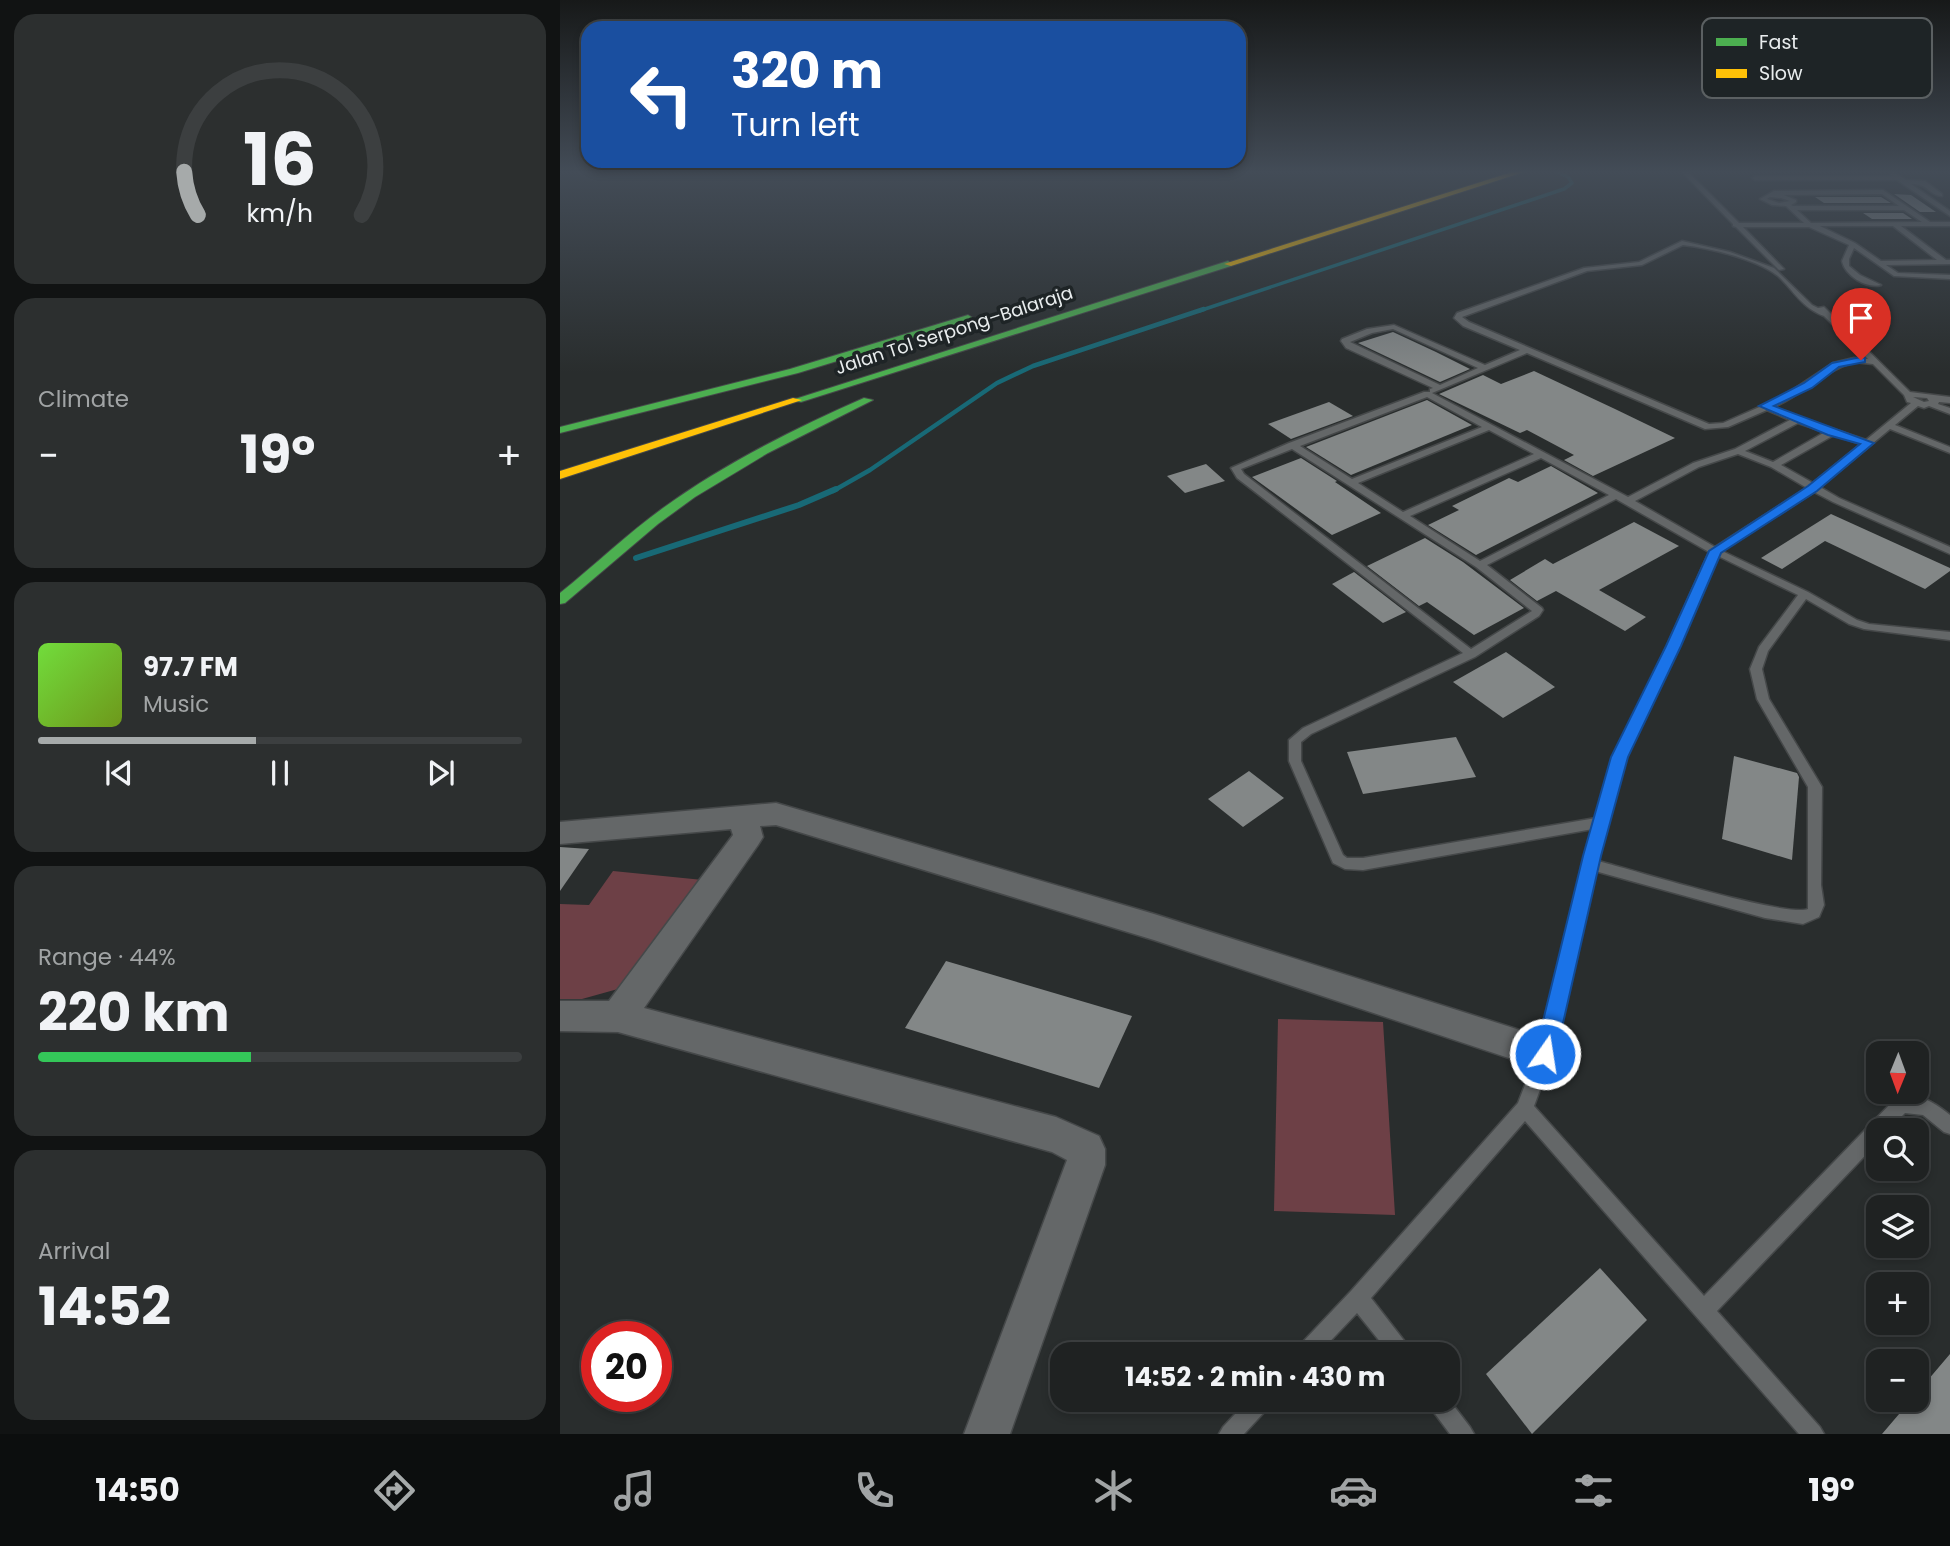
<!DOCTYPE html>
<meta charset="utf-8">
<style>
:root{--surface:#1f2222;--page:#2c2f2f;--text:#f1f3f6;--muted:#a1a4a5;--line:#3c3f40;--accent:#a6aaaa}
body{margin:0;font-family:Poppins,sans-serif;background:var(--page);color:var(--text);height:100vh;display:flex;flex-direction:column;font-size:26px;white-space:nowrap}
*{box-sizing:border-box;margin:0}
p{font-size:23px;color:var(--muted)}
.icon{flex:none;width:38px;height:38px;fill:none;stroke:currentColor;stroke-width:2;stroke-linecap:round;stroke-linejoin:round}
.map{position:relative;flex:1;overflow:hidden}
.panel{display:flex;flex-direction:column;gap:14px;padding:14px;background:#111313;width:560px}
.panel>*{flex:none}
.banner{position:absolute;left:21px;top:21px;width:665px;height:147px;border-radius:21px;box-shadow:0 4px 10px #0003,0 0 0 2px var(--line);background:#1a4fa0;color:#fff;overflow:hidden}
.needle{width:46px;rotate:181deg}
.fabs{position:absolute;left:1306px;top:1041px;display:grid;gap:14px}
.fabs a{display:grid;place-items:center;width:63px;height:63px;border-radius:14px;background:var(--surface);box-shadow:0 4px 10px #0003,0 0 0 2px var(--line);font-size:35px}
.speed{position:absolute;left:21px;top:1321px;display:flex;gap:14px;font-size:35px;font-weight:700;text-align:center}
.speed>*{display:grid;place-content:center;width:91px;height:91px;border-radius:50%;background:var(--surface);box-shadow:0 4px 10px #0003,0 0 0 2px var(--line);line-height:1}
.speed .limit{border:10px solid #d22;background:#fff;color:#111}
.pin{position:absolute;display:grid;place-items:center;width:60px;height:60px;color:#fff;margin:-72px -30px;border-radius:50% 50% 50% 0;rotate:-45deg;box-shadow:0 0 7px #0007}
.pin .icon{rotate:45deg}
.me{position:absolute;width:77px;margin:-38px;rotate:13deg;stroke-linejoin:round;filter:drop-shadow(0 0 5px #0008)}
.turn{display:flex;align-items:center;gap:24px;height:147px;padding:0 35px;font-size:32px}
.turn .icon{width:91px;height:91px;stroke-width:2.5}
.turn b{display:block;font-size:49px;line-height:60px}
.big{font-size:52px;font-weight:700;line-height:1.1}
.panel .card{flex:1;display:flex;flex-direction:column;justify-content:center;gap:10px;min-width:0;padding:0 24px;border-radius:21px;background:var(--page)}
.panel .dial{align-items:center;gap:0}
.dial svg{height:182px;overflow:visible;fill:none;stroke:var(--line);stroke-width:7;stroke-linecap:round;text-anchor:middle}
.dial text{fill:var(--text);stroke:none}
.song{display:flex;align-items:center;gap:21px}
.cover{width:84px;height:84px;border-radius:10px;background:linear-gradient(135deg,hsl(100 70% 55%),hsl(80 70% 35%))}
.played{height:7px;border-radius:4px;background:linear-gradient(90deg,var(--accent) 45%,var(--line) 45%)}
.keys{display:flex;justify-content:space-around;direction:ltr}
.heat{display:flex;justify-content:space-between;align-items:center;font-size:38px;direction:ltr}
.charge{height:10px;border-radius:5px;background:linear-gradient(90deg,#34c759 44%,var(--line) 0)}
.trip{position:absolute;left:490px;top:1342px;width:410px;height:70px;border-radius:21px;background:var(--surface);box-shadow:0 4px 10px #0003,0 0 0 2px var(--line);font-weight:700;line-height:70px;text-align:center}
.dock{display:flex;height:112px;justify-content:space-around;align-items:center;background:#0c0e0e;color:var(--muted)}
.dock .icon{width:49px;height:49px}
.dock .selected{color:var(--accent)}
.dock b{font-size:32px;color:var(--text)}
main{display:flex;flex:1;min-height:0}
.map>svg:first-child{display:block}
.green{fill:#6d4046}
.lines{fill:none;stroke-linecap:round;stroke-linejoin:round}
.stream-far2{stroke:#186976;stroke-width:3.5}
.stream-far1{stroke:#186976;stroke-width:4.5}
.stream{stroke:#186976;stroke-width:6}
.building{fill:#838787}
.lane-casing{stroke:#454849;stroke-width:3}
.street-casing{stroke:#454849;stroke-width:3}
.fast-casing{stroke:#454849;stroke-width:2}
.slow-casing{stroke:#454849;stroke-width:2}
.lane{fill:#646768;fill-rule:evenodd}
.street{fill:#646768;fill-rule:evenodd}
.fast{fill:#4caf50;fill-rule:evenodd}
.slow{fill:#ffc107;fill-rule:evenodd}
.route{fill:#1a73e8;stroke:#114b97;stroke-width:2}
.labels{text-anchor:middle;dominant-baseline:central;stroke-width:7;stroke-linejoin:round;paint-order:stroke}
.far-street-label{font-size:18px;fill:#e9edee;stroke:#1e2426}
.key{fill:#1e2426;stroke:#5b6062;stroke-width:2}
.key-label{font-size:19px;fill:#e9edee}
</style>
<main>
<section class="panel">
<div class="card dial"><svg viewBox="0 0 100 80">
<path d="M14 69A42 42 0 1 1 86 69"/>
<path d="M14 69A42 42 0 0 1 8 50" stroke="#a6aaaa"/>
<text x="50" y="56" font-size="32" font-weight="700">16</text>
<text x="50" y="72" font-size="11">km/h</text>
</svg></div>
<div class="card"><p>Climate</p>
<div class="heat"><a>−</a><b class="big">19°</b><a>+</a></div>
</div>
<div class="card">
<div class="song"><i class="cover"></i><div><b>97.7 FM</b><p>Music</p></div></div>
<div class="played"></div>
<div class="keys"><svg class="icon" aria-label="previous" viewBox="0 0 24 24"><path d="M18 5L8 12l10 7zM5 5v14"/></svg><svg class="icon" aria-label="pause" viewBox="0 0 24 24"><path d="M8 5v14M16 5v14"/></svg><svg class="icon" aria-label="next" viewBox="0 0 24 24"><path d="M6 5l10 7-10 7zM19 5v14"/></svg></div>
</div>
<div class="card"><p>Range · 44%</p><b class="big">220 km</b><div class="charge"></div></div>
<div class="card"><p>Arrival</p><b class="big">14:52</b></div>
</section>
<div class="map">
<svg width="1390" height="1434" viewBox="0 0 1390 1434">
<rect width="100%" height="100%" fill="#292d2d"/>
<g class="green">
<path d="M53 871 143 880 65 987 22 999H0V904L29 905Z"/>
<path d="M718 1019 823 1022 835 1215 714 1211Z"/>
</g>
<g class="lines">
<path class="stream-far2" d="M639 311 1004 189 1012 183 1008 177 998 172"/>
<path class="stream-far1" d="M273 491 310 470 437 383 473 366 644 309"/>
<path class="stream" d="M76 558 239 505 276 489"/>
</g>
<g class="building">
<path d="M1334 194 1351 195 1376 212H1360Z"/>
<path d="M1255 197H1321L1331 203H1264Z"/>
<path d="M1303 213H1343L1352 219H1312Z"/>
<path d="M833 332 876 352 910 369 880 382 798 343Z"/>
<path d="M974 371 1055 409 1115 438 1033 476 1004 460 1014 455 967 430 960 433 879 394 923 375 941 384Z"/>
<path d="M867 400 912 425 791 475 746 447Z"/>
<path d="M769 402 793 416 731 439 708 424Z"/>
<path d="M741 458 777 481 775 482 821 513 772 535 692 477Z"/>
<path d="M646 464 665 481 625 493 607 476Z"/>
<path d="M991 466 1038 493 916 555 868 525 899 510 892 506 949 478 958 482Z"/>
<path d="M1271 514 1390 568V571L1365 589 1265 541 1222 569 1201 558Z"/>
<path d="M1074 522 1119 546 1039 590 1086 617 1065 631 996 591 977 601 950 580 985 559 993 564Z"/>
<path d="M865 538 903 562 964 608 914 635 867 602 859 606 807 566Z"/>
<path d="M794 572 846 612 823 623 772 584Z"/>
<path d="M946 652 995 687 943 718 893 682Z"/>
<path d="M896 737 916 777 803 794 787 752Z"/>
<path d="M1174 756 1237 773 1239 777 1232 860 1162 839Z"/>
<path d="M689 771 724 798 683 827 648 799Z"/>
<path d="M0 847 29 849 0 891Z"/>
<path d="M386 961 572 1016 539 1088 345 1028Z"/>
<path d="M1040 1268 1087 1320 972 1434 926 1374Z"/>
<path d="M1390 1354V1434H1322L1351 1400H1356V1394Z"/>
</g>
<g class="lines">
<g class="lane-casing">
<g id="lane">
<path d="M1122 172H1128L1179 223H1244L1226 206 1212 205 1200 199 1214 191 1323 190 1370 222H1390V226H1341L1386 260H1390V264L1326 265 1338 273 1390 275V279L1334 276 1294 248 1289 259V266L1300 275 1321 285C1307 289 1285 276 1282 261L1289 245 1249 227H1183L1224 269 1219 270 1176 227 1173 226V224ZM1322 194 1339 206H1233L1231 205 1236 202V200L1224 195ZM1210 197 1221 198 1230 201 1219 203 1207 199ZM1237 210H1344L1362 222 1251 223ZM1260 226H1333L1377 260 1321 261 1295 243Z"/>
<path d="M1333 172 1346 180 1365 181 1382 194V196C1368 195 1370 184 1351 184L1390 211V216L1337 180H1195L1192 178 1195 176H1333L1330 174Z"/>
<path d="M1122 241 1170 252 1214 268 1252 305 1258 308 1264 307 1350 392 1390 397V403L1379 402 1378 404 1390 408V414L1369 406 1364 408 1358 406 1335 425 1390 447V453L1330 429 1260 487 1279 498 1390 547V554L1273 502 1254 492 1162 551 1248 592 1297 620 1309 624 1390 632V640L1304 629 1289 624 1246 599 1208 651 1202 669 1209 699 1262 787 1261 885 1264 905 1259 917 1243 924 1205 918 1035 871 993 1054 974 1106 1144 1296 1336 1098C1356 1090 1375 1103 1390 1115V1134L1384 1132 1363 1115 1345 1113 1328 1130H1318V1142L1157 1311 1260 1427 1264 1434H1239L965 1121 811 1298 849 1347 852 1354H830L797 1313 758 1354H735L738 1347 791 1291 958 1103 977 1054 1033 829 803 870 785 869 773 863 729 761V740L743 728 903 653 677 478 671 468 729 443 864 392H870V389L873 388 786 348 781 341 782 339 807 329 834 325 925 365 960 350 903 326 894 318 897 313 1024 268 1079 262ZM1123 245C1149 248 1197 259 1218 276 1234 291 1242 308 1264 316L1308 359 1294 358 1273 363 1222 397 1163 423 1149 424 909 322 902 317 1027 271 1082 265ZM833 329 918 368 880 385 790 342 812 333ZM967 353 1145 429 1168 427 1207 410 1230 420 1175 449 1133 463 1068 497 872 393ZM1294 362 1313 364 1344 395 1347 402 1351 403 1306 440 1240 418 1214 407C1242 395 1264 371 1294 362ZM867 397 922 427 792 479 740 446ZM1353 397 1367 398 1369 401 1364 402ZM1238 423 1265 432 1213 462 1185 451ZM929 430 974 454 843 512 798 483ZM1274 435 1301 444 1253 483 1221 465ZM732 449 916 567 972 611 911 649 684 474 681 469ZM1178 454 1211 467 1247 488 1155 547 1075 501 1139 467ZM981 458 1049 495 920 561 850 516ZM1056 499 1149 552 1107 646 1053 757 1036 818 803 858H787L783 855 741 761V742L751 734 915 657 979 616 983 610 982 608 927 565ZM1158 556 1238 595 1199 647 1190 669 1197 699 1248 787V909C1228 918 1070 869 1038 861L1065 757 1119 646Z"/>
<path d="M887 1397 910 1427 914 1434H890L870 1407 867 1400H887Z"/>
<path d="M688 1400H712L709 1407 684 1434H659L663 1427Z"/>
</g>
</g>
<g class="street-casing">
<path id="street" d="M216 803 594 914 985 1038 997 1042 1003 1054 997 1066 985 1070 594 940 216 825 200 826 203 837 198 845 84 1008 496 1117 539 1136 545 1149V1165L450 1434H404L507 1160 492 1152 58 1032 0 1031V1001H49L173 835 171 829 0 844V822Z"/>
</g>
<g class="fast-casing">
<g id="fast">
<path d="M668 261 672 264 671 266 241 402 232 400Z"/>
<path d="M408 315 413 318 411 320 238 373 0 433V427L230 369Z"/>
<path d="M304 398 313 400 208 453 135 497 98 524 5 603 0 604V593C35 565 67 534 103 508 165 463 234 429 304 398Z"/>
</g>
</g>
<g class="slow-casing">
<g id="slow">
<path d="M952 172H964L671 266 664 264Z"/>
<path d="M233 398 242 400 0 479V471Z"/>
</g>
</g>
<use href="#lane" class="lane"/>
<use href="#street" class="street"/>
<use href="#fast" class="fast"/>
<use href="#slow" class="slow"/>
</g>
<linearGradient id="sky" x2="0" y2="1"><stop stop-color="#171919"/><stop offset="0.46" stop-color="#434c57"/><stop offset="1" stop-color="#434c57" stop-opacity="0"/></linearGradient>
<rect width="1390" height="373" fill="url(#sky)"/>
<path class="route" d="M1301 357 1305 358V362L1279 367 1252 388 1214 406 1314 443 1257 491 1161 553 1121 646 1068 757 1041 856 996 1054 993 1061 985 1064 978 1061 975 1054 1023 856 1051 757 1106 646 1149 551 1248 486 1300 444 1268 435 1199 406 1244 383 1272 363Z"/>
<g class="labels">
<g class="far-street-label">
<text transform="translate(394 330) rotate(-18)">Jalan Tol Serpong–Balaraja</text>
</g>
</g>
<rect x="1142" y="18" width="230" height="80" rx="10" class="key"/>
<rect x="1156" y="38" width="31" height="8" fill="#4caf50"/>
<rect x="1156" y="69" width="31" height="9" fill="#ffc107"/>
<g class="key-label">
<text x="1199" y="49">Fast</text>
<text x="1199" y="80">Slow</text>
</g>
</svg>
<div class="fabs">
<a><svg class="needle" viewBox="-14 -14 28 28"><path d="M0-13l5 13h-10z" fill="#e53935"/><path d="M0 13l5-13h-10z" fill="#a1a4a5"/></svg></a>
<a><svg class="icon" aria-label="search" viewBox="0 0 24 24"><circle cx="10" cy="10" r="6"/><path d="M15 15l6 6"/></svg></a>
<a><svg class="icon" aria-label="layers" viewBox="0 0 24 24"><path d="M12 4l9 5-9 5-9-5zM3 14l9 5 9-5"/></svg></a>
<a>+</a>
<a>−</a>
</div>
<div class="speed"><div class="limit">20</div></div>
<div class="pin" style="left:1301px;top:360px;background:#d93025"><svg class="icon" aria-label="arrive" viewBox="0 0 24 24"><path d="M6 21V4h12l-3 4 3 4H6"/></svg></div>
<svg class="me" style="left:985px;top:1054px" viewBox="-20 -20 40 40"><circle r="17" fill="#1a73e8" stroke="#fff" stroke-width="3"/><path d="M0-11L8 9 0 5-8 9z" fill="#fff"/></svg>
<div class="trip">14:52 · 2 min · 430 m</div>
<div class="banner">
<div class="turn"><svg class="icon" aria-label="left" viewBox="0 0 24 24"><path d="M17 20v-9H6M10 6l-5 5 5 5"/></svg><div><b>320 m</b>Turn left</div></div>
</div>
</div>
</main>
<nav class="dock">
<b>14:50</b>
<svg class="icon selected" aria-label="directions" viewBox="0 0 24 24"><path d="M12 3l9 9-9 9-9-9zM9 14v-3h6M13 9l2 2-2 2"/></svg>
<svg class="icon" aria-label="music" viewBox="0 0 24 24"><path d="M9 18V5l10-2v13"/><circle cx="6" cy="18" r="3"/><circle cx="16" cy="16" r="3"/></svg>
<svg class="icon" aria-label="phone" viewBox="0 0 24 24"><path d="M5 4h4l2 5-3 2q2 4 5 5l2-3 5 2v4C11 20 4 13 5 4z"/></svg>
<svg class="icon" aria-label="climate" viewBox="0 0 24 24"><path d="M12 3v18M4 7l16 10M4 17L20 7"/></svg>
<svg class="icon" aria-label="car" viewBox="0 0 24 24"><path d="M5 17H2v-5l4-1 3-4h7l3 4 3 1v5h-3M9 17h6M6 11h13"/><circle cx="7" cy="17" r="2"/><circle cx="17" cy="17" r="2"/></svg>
<svg class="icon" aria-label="filters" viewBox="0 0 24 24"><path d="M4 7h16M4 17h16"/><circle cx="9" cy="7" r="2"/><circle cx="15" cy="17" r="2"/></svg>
<b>19°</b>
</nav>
